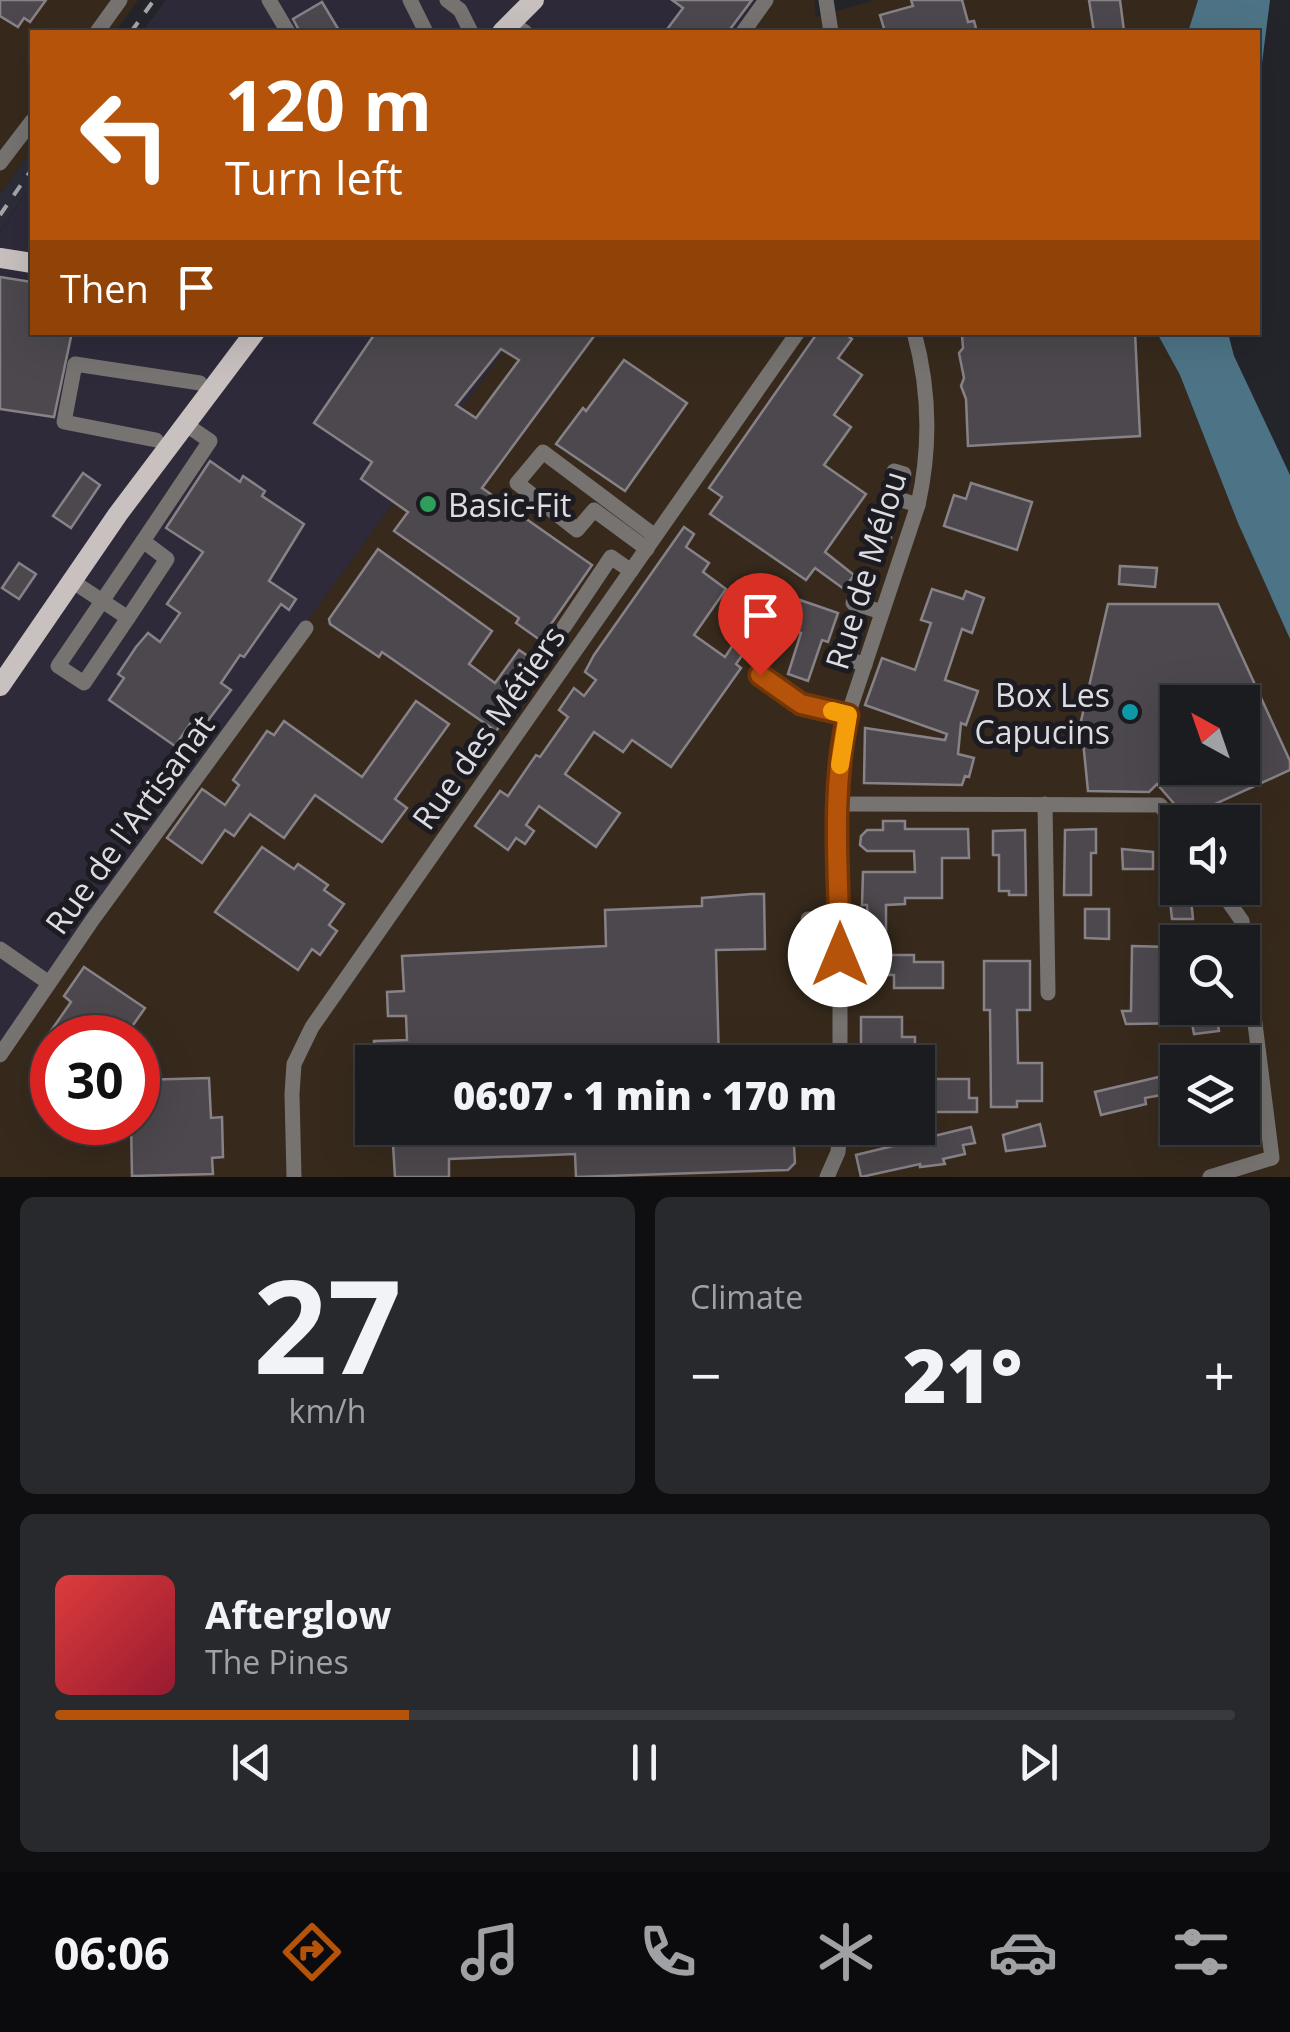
<!DOCTYPE html>
<meta charset="utf-8">
<style>
:root{--surface:#1b1c20;--page:#28292d;--text:#f1f3f6;--muted:#a0a1a5;--line:#393a3e;--accent:#b45309}
body{margin:0;font-family:"Open Sans",sans-serif;background:var(--page);color:var(--text);height:100vh;display:flex;flex-direction:column;font-size:38px;white-space:nowrap}
*{box-sizing:border-box;margin:0}
p{font-size:32px;color:var(--muted)}
.icon{flex:none;width:55px;height:55px;fill:none;stroke:currentColor;stroke-width:2;stroke-linecap:round;stroke-linejoin:round}
.map{position:relative;height:1177px;overflow:hidden}
.sheet{display:flex;flex-direction:column;gap:20px;padding:20px;background:#0f0f12;flex:1}
.sheet>*{flex:none}
.hud{position:absolute;left:30px;top:30px;width:1230px;height:305px;border-radius:0px;box-shadow:0 10px 40px #0002,0 0 0 2px var(--line);background:#b45309;color:#fff;overflow:hidden}
.needle{width:65px;rotate:320deg}
.tools{position:absolute;left:1160px;top:685px;display:grid;gap:20px}
.tools a{display:grid;place-items:center;width:100px;height:100px;border-radius:0px;background:var(--surface);box-shadow:0 10px 40px #0002,0 0 0 2px var(--line);font-size:50px}
.speed{position:absolute;left:30px;top:1015px;display:flex;gap:20px;font-size:50px;font-weight:700;text-align:center}
.speed>*{display:grid;place-content:center;width:130px;height:130px;border-radius:50%;background:var(--surface);box-shadow:0 10px 40px #0002,0 0 0 2px var(--line);line-height:1}
.speed .limit{border:15px solid #d22;background:#fff;color:#111}
.pin{position:absolute;display:grid;place-items:center;width:85px;height:85px;color:#fff;margin:-102px -42px;border-radius:50% 50% 50% 0;rotate:-45deg;box-shadow:0 0 10px #0007}
.pin .icon{rotate:45deg}
.me{position:absolute;width:110px;margin:-55px;rotate:0deg;stroke-linejoin:round;filter:drop-shadow(0 0 8px #0008)}
.turn{display:flex;align-items:center;gap:35px;height:210px;padding:0 30px;font-size:45px}
.turn .icon{width:130px;height:130px;stroke-width:2.5}
.turn b{display:block;font-size:70px;line-height:85px}
.then{display:flex;align-items:center;height:95px;padding:0 30px;background:#0003;gap:20px;font-size:38px}
.big{font-size:75px;font-weight:800;line-height:1.1}
.sheet .tile{flex:1;display:flex;flex-direction:column;justify-content:center;gap:15px;min-width:0;padding:0 35px;border-radius:15px;background:var(--page)}
.sheet .dial{align-items:center;gap:0}
.dial b{font-size:130px;line-height:1}
.song{display:flex;align-items:center;gap:30px}
.cover{width:120px;height:120px;border-radius:15px;background:linear-gradient(135deg,hsl(0 70% 55%),hsl(350 70% 35%))}
.played{height:10px;border-radius:5px;background:linear-gradient(90deg,var(--accent) 30%,var(--line) 30%)}
.keys{display:flex;justify-content:space-around;direction:ltr}
.heat{display:flex;justify-content:space-between;align-items:center;font-size:55px;direction:ltr}
.sheet .tiles{flex:1;display:grid;gap:20px;grid-template-columns:1fr 1fr}
.tile:last-child{grid-column:span 2}
.trip{position:absolute;left:355px;top:1045px;width:580px;height:100px;border-radius:0px;background:var(--surface);box-shadow:0 10px 40px #0002,0 0 0 2px var(--line);font-weight:800;line-height:100px;text-align:center}
.menu{display:flex;height:160px;justify-content:space-around;align-items:center;background:#0b0b0d;color:var(--muted)}
.menu .icon{width:70px;height:70px}
.menu .on{color:var(--accent)}
.menu b{font-size:45px;color:var(--text)}
.map>svg:first-child{display:block}
.commercial{fill:#2e2a3a}
.industrial{fill:#372a1d;fill-rule:evenodd}
.built{fill:#2c2d39}
.water{fill:#4d7486}
.building{fill:#4c484d;stroke:#878288;stroke-width:2.5;fill-rule:evenodd}
.lines{fill:none;stroke-linecap:round;stroke-linejoin:round}
.minor{stroke:#767371;stroke-width:15}
.major{stroke:#c9c1bf;stroke-width:20}
.rail{stroke:#a6a6ab;stroke-width:4;stroke-dasharray:12 12;stroke-linecap:butt}
.route-casing{stroke:#753606;stroke-width:25}
.route{stroke:#b45309;stroke-width:18}
.slow{stroke:#f59e0b;stroke-width:18}
.leisure-dot{fill:#2e9e5b;stroke:#1b1b21;stroke-width:4}
.culture-dot{fill:#0f9aa8;stroke:#1b1b21;stroke-width:4}
.labels{text-anchor:middle;dominant-baseline:central;stroke-width:10;stroke-linejoin:round;paint-order:stroke}
.poi-label{font-size:32px;fill:#dddde1;stroke:#1b1b21;text-anchor:start}
.street-label{font-size:32px;fill:#dddde1;stroke:#1b1b21}
</style>
<div class="map">
<svg width="1290" height="1177" viewBox="0 0 1290 1177">
<rect width="100%" height="100%" fill="#24252b"/>
<g class="commercial">
<path d="M166 0H760L736 32H142Z"/>
<path d="M32 183V332L517 333 0 1043V232Z"/>
</g>
<g class="industrial">
<path d="M0 0H138L115 32H32V149L0 195Z"/>
<path d="M760 0H814L816 17 875 0H1198L1188 32H736Z"/>
<path d="M517 333H1157L1180 375 1238 523 1290 639V1177H0V1043ZM1178 702H1242V768H1178ZM1178 822H1242V888H1178ZM1178 942H1242V1008H1178ZM52 1038H138V1122H52ZM372 1062H918V1128H372ZM1178 1062H1242V1128H1178Z"/>
</g>
<path class="built" d="M32 149V183L0 231V195Z"/>
<g class="water">
<path d="M1198 0H1270L1258 95V32H1188Z"/>
<path d="M1157 333H1228L1234 356 1290 475V639L1238 523 1180 375Z"/>
</g>
<g class="building">
<path d="M0 0H46L30 22 24 18 18 27 0 16Z"/>
<path d="M672 0H752L728 32H665L683 8Z"/>
<path d="M911 0H962L968 22 974 21 977 32H885L880 15 913 6Z"/>
<path d="M1089 0H1120L1124 31 1094 32Z"/>
<path d="M322 2 340 32H300L293 19Z"/>
<path d="M0 277 32 282V332H72L54 417 0 409Z"/>
<path d="M376 332H597L482 488 592 565 540 640 516 623 519 618 394 531 408 512 361 479 372 462 314 423ZM501 349 519 360 476 418 456 405Z"/>
<path d="M818 332H843L852 339 838 358 862 375 834 415 851 427 824 465 866 494 825 552 854 575 844 589 815 568 806 580 710 514 722 497 709 488Z"/>
<path d="M1031 332H1135L1140 436 968 446 966 399 961 386 964 378 959 353 963 348 962 336Z"/>
<path d="M624 360 687 403 625 491 556 444 583 408 586 411Z"/>
<path d="M210 461 240 482 243 476 265 491 262 496 304 524 269 581 296 599 289 610 281 604 244 657 240 655 221 683 231 690 200 731 190 724 175 746 109 700 124 678 118 674 136 647 148 633 160 642 180 613 167 604 203 552 166 528Z"/>
<path d="M83 473 100 485 71 528 53 516Z"/>
<path d="M971 483 1032 502 1017 550 944 526 954 495 966 499Z"/>
<path d="M684 527 694 534 686 547 709 563 703 572 726 589 694 635 725 657 739 636 750 644 736 664 741 668 671 767 632 740 623 752 594 732 565 774 620 813 596 847 539 806 526 825 534 831 525 844 516 838 508 850 475 826 500 791 508 796 536 755 540 757 568 717 559 710 574 688 584 696 596 680 585 672 594 655Z"/>
<path d="M378 549 492 631 469 664 495 683 519 650 544 667 496 731 382 652 379 657 330 624 329 619Z"/>
<path d="M19 563 36 574 19 599 2 588Z"/>
<path d="M1120 566 1157 568 1155 587 1119 584Z"/>
<path d="M932 589 963 599 966 591 984 598 972 633 962 629 945 680 978 691 966 725 961 723 958 754 974 758 969 777 965 776 962 785 864 783 865 728 945 740 947 734 865 705 882 658 915 670 931 623 921 620Z"/>
<path d="M800 600 838 613 828 642 822 640 808 681 788 674 801 633 790 629Z"/>
<path d="M1108 604H1218L1290 761V770L1195 813 1198 818 1190 822 1157 784 1149 792 1088 791 1081 721ZM1178 702H1242V768H1178Z"/>
<path d="M416 701 449 724 395 799 407 808 382 842 315 795 284 838 250 814 234 836 225 830 202 863 167 838 202 789 225 805 239 785 233 780 267 731 274 735 284 721 362 777Z"/>
<path d="M883 821H905V829H968L969 858H942V898H905V904L886 905V943H870L867 905H862L863 872H915L914 851H867L860 845 861 836 867 830H883Z"/>
<path d="M1096 829V853H1091V895H1064L1065 830Z"/>
<path d="M1025 830 1026 895H1009V891H999V855H993V831Z"/>
<path d="M262 847 294 869 298 864 328 885 324 890 344 904 329 925 337 931 320 955 312 949 298 970 215 912Z"/>
<path d="M1122 849 1153 852V869H1123Z"/>
<path d="M1190 890 1193 919H1172L1169 891Z"/>
<path d="M752 894H764L765 949 716 950 719 1062H375L374 1041 407 1040 406 1016H388L387 992 404 991 402 956 606 946 605 910 702 906V898Z"/>
<path d="M1085 909H1109V939L1085 938Z"/>
<path d="M1132 946 1170 947 1169 1011 1215 1008 1219 1031 1194 1034 1192 1023 1126 1024 1122 1011H1131Z"/>
<path d="M889 955H914V962H943V988H894V975H889Z"/>
<path d="M984 961H1030V1010H1017L1018 1063H1042V1101H1017V1107H991L990 1010H984Z"/>
<path d="M84 967 145 1008 124 1038H46L71 1002 64 996Z"/>
<path d="M861 1017H902V1037H915V1058H861Z"/>
<path d="M918 1071H932V1079H969V1098H977V1112H918Z"/>
<path d="M1167 1075 1172 1093 1145 1098 1146 1104 1101 1115 1095 1092Z"/>
<path d="M209 1078 211 1118 222 1117 223 1157 212 1158 213 1174 132 1176 131 1122H138V1080Z"/>
<path d="M1040 1124 1045 1146 1006 1151 1003 1135Z"/>
<path d="M971 1127 975 1143 963 1145 965 1154 943 1159 945 1164 920 1167V1164L861 1177 856 1155Z"/>
<path d="M392 1128H793L795 1163 788 1170 576 1177 575 1154 449 1159V1177H395Z"/>
</g>
<g class="lines">
<g class="minor">
<path d="M269 0 288 32"/>
<path d="M410 0 426 32"/>
<path d="M447 0 460 10 471 32"/>
<path d="M826 0 831 32"/>
<path d="M522 30 525 32"/>
<path d="M97 32 120 0"/>
<path d="M743 32 766 0"/>
<path d="M0 163 32 121"/>
<path d="M156 440 64 422 75 364 200 383"/>
<path d="M894 471 904 474"/>
<path d="M898 499 918 505"/>
<path d="M875 535 885 538"/>
<path d="M647 549 594 510 577 530 517 483 543 452 655 536"/>
<path d="M72 581 128 618 84 683 58 666 143 541"/>
<path d="M853 603 882 612"/>
<path d="M128 618 167 559 143 541 210 441 185 424"/>
<path d="M564 627 611 557 631 571"/>
<path d="M835 654 865 665"/>
<path d="M760 675 801 703 848 715"/>
<path d="M838 804 1160 805 1178 829"/>
<path d="M1045 804 1048 993"/>
<path d="M808 919H839"/>
<path d="M0 949 49 983"/>
<path d="M0 1055 93 919 306 628"/>
<path d="M840 1062V760L848 715 918 505C931 447 930 390 914 332"/>
<path d="M294 1177 292 1094 294 1064 312 1027 798 332"/>
<path d="M827 1177 838 1152 840 1128"/>
<path d="M1210 1177 1272 1158 1242 921 1219 888"/>
</g>
<g class="major">
<path d="M502 32 534 0"/>
<path d="M0 258 32 263"/>
<path d="M0 686 118 514 255 332"/>
</g>
<g class="rail">
<path d="M131 32 154 0"/>
<path d="M0 215 32 169"/>
</g>
</g>
<g class="lines">
<g class="route-casing">
<path id="route" d="M760 675 801 704 848 715C830 792 839 876 840 955"/>
</g>
<use href="#route" class="route"/>
<path class="slow" d="M832 711 848 715 840 765"/>
</g>
<circle class="leisure-dot" cx="428" cy="504" r="10"/>
<circle class="culture-dot" cx="1130" cy="712" r="10"/>
<g class="labels">
<g class="poi-label">
<text x="448" y="504">Basic-Fit</text>
<text x="1110" y="694" text-anchor="end">Box Les<tspan x="1110" dy="37">Capucins</tspan></text>
</g>
<g class="street-label">
<text transform="translate(865 570) rotate(-73)">Rue de Mélou</text>
<text transform="translate(488 727) rotate(-55)">Rue des Métiers</text>
<text transform="translate(129 824) rotate(-54)">Rue de l'Artisanat</text>
</g>
</g>
</svg>
<div class="tools">
<a><svg class="needle" viewBox="-14 -14 28 28"><path d="M0-13l5 13h-10z" fill="#e53935"/><path d="M0 13l5-13h-10z" fill="#a0a1a5"/></svg></a>
<a><svg class="icon" aria-label="sound" viewBox="0 0 24 24"><path d="M4 9h4l5-4v14l-5-4H4zM17 9q2 3 0 6"/></svg></a>
<a><svg class="icon" aria-label="search" viewBox="0 0 24 24"><circle cx="10" cy="10" r="6"/><path d="M15 15l6 6"/></svg></a>
<a><svg class="icon" aria-label="layers" viewBox="0 0 24 24"><path d="M12 4l9 5-9 5-9-5zM3 14l9 5 9-5"/></svg></a>
</div>
<div class="speed"><div class="limit">30</div></div>
<div class="pin" style="left:760px;top:675px;background:#d93025"><svg class="icon" aria-label="arrive" viewBox="0 0 24 24"><path d="M6 21V4h12l-3 4 3 4H6"/></svg></div>
<svg class="me" style="left:840px;top:955px" viewBox="-20 -20 40 40"><circle r="19" fill="#fff"/><path d="M0-13L10 11 0 6-10 11z" fill="#b45309"/></svg>
<div class="trip">06:07 · 1 min · 170 m</div>
<div class="hud">
<div class="turn"><svg class="icon" aria-label="left" viewBox="0 0 24 24"><path d="M17 20v-9H6M10 6l-5 5 5 5"/></svg><div><b>120 m</b>Turn left</div></div>
<div class="then">Then<svg class="icon" aria-label="arrive" viewBox="0 0 24 24"><path d="M6 21V4h12l-3 4 3 4H6"/></svg></div>
</div>
</div>
<section class="sheet">
<div class="tiles">
<div class="tile dial"><b>27</b><p>km/h</p></div>
<div class="tile"><p>Climate</p>
<div class="heat"><a>−</a><b class="big">21°</b><a>+</a></div>
</div>
<div class="tile">
<div class="song"><i class="cover"></i><div><b>Afterglow</b><p>The Pines</p></div></div>
<div class="played"></div>
<div class="keys"><svg class="icon" aria-label="previous" viewBox="0 0 24 24"><path d="M18 5L8 12l10 7zM5 5v14"/></svg><svg class="icon" aria-label="pause" viewBox="0 0 24 24"><path d="M8 5v14M16 5v14"/></svg><svg class="icon" aria-label="next" viewBox="0 0 24 24"><path d="M6 5l10 7-10 7zM19 5v14"/></svg></div>
</div>
</div>
</section>
<nav class="menu">
<b>06:06</b>
<svg class="icon on" aria-label="directions" viewBox="0 0 24 24"><path d="M12 3l9 9-9 9-9-9zM9 14v-3h6M13 9l2 2-2 2"/></svg>
<svg class="icon" aria-label="music" viewBox="0 0 24 24"><path d="M9 18V5l10-2v13"/><circle cx="6" cy="18" r="3"/><circle cx="16" cy="16" r="3"/></svg>
<svg class="icon" aria-label="phone" viewBox="0 0 24 24"><path d="M5 4h4l2 5-3 2q2 4 5 5l2-3 5 2v4C11 20 4 13 5 4z"/></svg>
<svg class="icon" aria-label="climate" viewBox="0 0 24 24"><path d="M12 3v18M4 7l16 10M4 17L20 7"/></svg>
<svg class="icon" aria-label="car" viewBox="0 0 24 24"><path d="M5 17H2v-5l4-1 3-4h7l3 4 3 1v5h-3M9 17h6M6 11h13"/><circle cx="7" cy="17" r="2"/><circle cx="17" cy="17" r="2"/></svg>
<svg class="icon" aria-label="filters" viewBox="0 0 24 24"><path d="M4 7h16M4 17h16"/><circle cx="9" cy="7" r="2"/><circle cx="15" cy="17" r="2"/></svg>
</nav>
